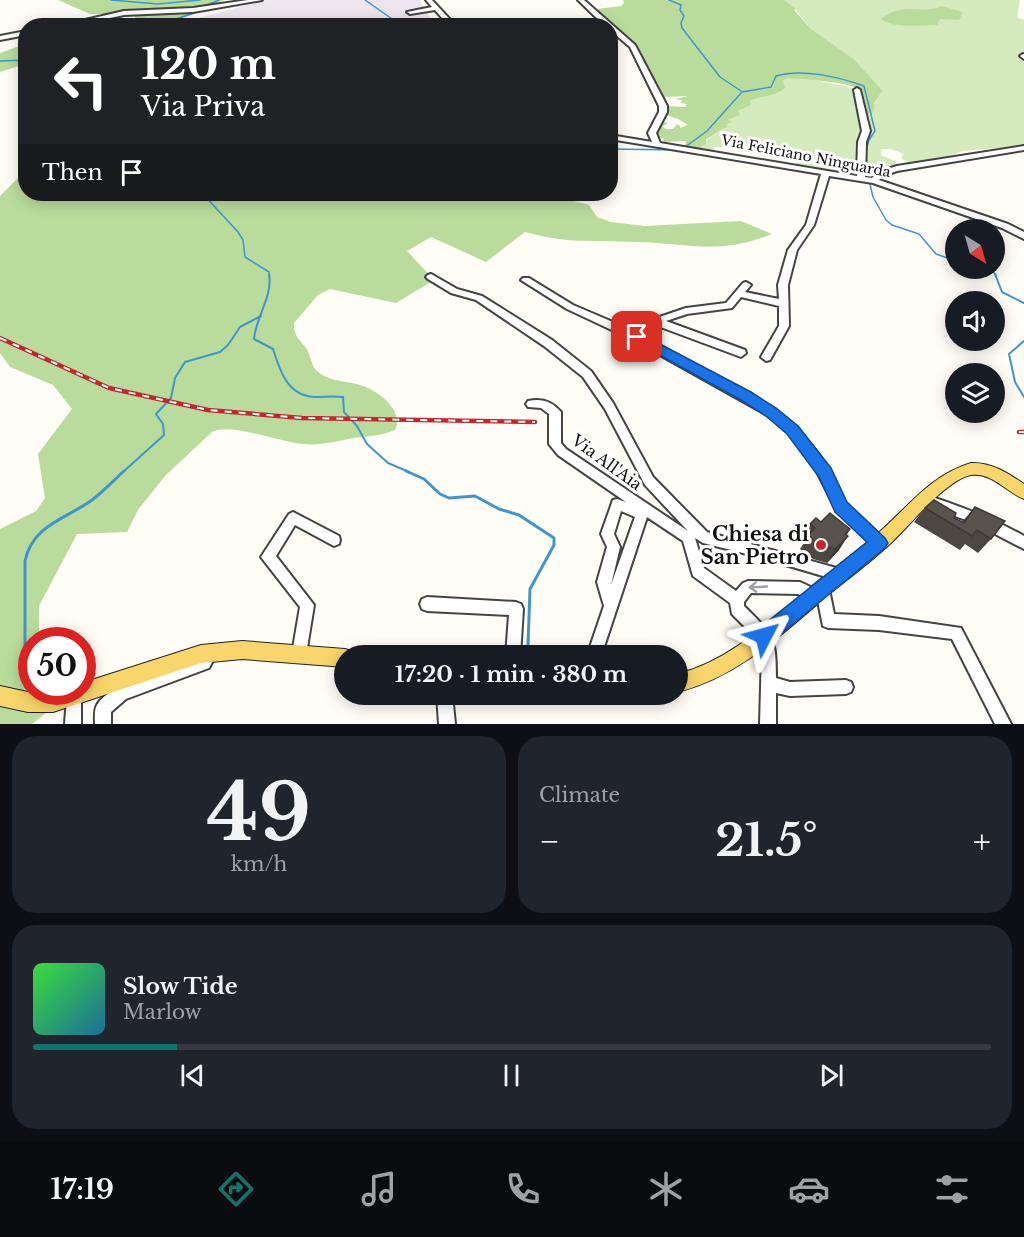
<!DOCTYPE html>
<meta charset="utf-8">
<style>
:root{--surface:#171b24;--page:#20242c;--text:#f1f3f6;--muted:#9ea1a6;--line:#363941;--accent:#0f766e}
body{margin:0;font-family:"Libre Baskerville",serif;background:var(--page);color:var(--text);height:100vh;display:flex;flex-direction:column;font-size:22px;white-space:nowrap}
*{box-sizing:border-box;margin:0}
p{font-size:20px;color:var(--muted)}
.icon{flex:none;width:33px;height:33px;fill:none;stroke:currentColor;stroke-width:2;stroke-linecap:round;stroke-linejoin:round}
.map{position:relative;height:724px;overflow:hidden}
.details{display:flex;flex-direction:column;gap:12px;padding:12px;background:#0d0f14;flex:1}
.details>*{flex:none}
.guide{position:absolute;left:18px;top:18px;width:600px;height:183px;border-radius:24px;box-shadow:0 3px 15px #0003;background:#202124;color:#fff;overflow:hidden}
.needle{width:39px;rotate:143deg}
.buttons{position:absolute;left:945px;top:219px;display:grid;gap:12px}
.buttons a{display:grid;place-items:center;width:60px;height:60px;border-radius:50%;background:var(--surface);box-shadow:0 3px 15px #0003;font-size:30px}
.speed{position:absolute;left:18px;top:627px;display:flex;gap:12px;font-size:30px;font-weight:700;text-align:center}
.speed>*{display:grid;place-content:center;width:78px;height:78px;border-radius:50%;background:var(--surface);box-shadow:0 3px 15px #0003;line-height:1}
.speed .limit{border:9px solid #d22;background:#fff;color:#111}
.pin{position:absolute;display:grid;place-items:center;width:51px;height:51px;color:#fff;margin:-26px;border-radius:12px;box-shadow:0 3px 9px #0006}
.me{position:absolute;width:66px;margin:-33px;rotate:51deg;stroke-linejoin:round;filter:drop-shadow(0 0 4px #0008)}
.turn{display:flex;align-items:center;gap:21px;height:126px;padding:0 24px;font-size:27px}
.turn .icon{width:78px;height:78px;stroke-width:2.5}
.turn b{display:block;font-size:42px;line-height:51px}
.then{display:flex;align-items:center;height:57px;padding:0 24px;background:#0003;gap:12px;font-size:22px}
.big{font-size:45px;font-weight:800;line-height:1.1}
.details .widget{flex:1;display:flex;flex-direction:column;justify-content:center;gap:9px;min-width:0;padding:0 21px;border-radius:24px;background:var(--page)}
.details .dial{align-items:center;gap:0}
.dial b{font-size:78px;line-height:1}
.song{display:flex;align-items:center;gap:18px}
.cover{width:72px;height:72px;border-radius:9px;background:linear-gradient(135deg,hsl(120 70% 55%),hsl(200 70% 35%))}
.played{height:6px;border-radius:3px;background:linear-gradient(90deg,var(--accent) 15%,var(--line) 15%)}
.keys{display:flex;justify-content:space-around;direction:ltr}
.heat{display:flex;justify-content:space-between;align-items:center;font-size:33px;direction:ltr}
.details .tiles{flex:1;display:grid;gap:12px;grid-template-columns:1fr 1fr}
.widget:last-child{grid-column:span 2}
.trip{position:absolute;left:334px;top:645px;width:354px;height:60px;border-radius:30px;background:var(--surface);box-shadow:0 3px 15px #0003;font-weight:800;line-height:60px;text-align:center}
.tab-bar{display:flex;height:96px;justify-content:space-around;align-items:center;background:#090b0e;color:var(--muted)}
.tab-bar .icon{width:42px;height:42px}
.tab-bar .current{color:var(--accent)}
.tab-bar b{font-size:27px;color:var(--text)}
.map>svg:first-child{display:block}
.industrial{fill:#eee6ef}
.green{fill:#d5ebbd}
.forest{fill:#b9dc9c}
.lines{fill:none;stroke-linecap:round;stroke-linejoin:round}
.stream-far2{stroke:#3f96cf;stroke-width:1.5}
.stream-far1{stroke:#3f96cf;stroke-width:2}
.stream{stroke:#3f96cf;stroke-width:3}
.minor-casing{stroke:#444;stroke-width:4}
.major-casing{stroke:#222;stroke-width:2}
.minor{fill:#fff;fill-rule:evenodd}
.major{fill:#f9d66b;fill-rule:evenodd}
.rail-casing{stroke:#c4262e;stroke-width:4.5}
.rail{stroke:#fff;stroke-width:2;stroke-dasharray:7;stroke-linecap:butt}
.wall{fill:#4d4742}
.shaded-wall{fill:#3f3936}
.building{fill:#5a524d;stroke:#3f3936;stroke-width:1.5}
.oneway{stroke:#a0a0a0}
.route{fill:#1a73e8;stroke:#114b97;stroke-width:1.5}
.poi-dot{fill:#c4262e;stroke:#fff;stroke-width:2}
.labels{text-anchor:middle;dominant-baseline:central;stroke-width:6;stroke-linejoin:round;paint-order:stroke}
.far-street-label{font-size:14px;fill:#111;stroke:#fff}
.street-label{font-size:16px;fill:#111;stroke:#fff}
.near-poi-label{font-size:20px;font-weight:bold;fill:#111;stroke:#fff;text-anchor:end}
</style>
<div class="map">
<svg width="1024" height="724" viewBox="0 0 1024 724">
<rect width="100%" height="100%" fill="#fffdf5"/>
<path class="industrial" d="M265 0H420L434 25 169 26Z"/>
<path class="green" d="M784 0H1020L1017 17 1024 20V146L962 151 940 160 910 164 901 158 904 154 891 149H881V155L895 161 897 167 890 168 891 169 874 175 869 173 874 171 868 163 858 174 849 170 842 173 799 166 796 164 799 157C791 153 748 144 739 147L737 145 736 148 714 147V150L698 148C706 140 720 132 725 125 734 113 772 82 787 78 801 75 820 81 833 84 857 88 861 88 867 113L881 94 883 91 854 59 811 29 795 9Z"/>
<g class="forest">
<path d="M58 0H224C197 13 171 26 140 25L133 14H90Z"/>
<path d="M623 0H784L796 9 794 10 811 29 854 59 883 91 874 103V110L871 115 867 113C866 106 863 96 859 90 853 83 796 77 785 79L783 81 785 88C775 97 762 95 750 101L751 105 738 111 740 115 728 120 732 121 726 125 728 127C718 129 715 136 706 139V144L698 148 685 146 686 141 664 142 663 138H657L654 134 663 121 668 124 662 126 666 129H673L677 124 680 126V128L688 125 678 119 666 115V106L687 107 685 106 687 104 681 103 682 100 675 99 688 96 662 97C639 60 625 36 589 10L621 6 624 3Z"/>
<path d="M942 6 963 12 959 20 940 19 937 25C920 25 895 29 881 19 906 0 919 16 942 6Z"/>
<path d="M25 44V64L0 72V53Z"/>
<path d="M25 171 26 194H548L589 205 597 217 611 222 645 226 741 221 772 234C717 256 690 243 635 242 593 240 568 244 525 232L486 262 431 237 407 251 434 280 396 303 330 289 318 295 294 323C293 335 299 339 306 348 311 355 311 367 318 372 330 382 350 381 363 386 380 392 405 412 395 430 381 436 368 436 354 438 337 441 321 446 303 444 280 442 229 422 212 432L165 476 138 510 127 532 77 534 39 606V640H32V692H72L32 724H0V529L36 511 45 498 38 454 72 409 53 385 10 367 0 353V196Z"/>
</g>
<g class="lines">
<g class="stream-far2">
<path d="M111 0 158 4 200 0"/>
<path d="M365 0 395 21 397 26"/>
<path d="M669 0 681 5 680 10 684 16 681 23 682 28 720 77 741 91"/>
<path d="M202 7 219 0"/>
<path d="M155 26 197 12"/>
<path d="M0 61 26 60"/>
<path d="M610 149 681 150 707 131 742 92 771 87 776 76C802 68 839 77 864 86L875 131 869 140 865 154"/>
<path d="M865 162 873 197 886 220 892 225 919 234 936 254 956 261"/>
<path d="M203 194 238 232 243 240 245 257 269 272V275"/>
<path d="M990 268 996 275"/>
</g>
<g class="stream-far1">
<path d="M269 274C273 297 256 316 254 339L273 349C280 371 287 395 314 397 324 397 333 396 343 397L344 412 357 426 367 444 388 463 409 472"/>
<path d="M995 274 1002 292 1024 303"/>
<path d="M1024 341 1009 354 1015 382 1024 397"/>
<path d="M123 472 164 435 163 424 156 414 171 398 175 378 185 362 220 352 228 345 240 327 261 316"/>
</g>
<g class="stream">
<path d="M406 471 424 479 440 494 449 498 475 496 499 509 519 515 554 538V545L530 589 528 645"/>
<path d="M25 660V561C32 525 66 519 92 500 104 491 114 480 124 471"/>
</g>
<g class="minor-casing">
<g id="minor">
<path d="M248 0H262L193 12 124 15 73 26H59L124 11 193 8Z"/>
<path d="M426 0H432L456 26H449L435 10 410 14 407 12 432 7Z"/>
<path d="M578 0H584L635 45 667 106V112L656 133 660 143 857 176 858 142 862 131 854 90 857 88 860 90 870 131 866 142 865 177 872 178 878 172 897 166 1024 146V150L897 171 883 176 879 180 1008 224 1024 232V239L1002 228 873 183 829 176 814 225 797 250 788 285 789 326 770 360 766 361 761 357 779 326V306L741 297 732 308 687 314 666 321 745 350 746 353 741 357 655 325 644 329 643 336 775 409 797 427 820 456 845 503 884 539 885 543 884 547 879 549 874 547 837 511 812 462 789 433 767 415 633 340 567 309 521 280 523 278H529L573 305 634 331 636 325 686 308 726 303 743 283 746 282 751 285 745 292 779 299 778 285 788 250 806 225 821 174 610 139V135L652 142 648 133 659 112V106L630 47 610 30V26H605Z"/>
<path d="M26 31V35L0 40V36Z"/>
<path d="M1023 54H1024V59L1020 56Z"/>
<path d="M431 274 457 289 482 296 552 340 591 371 613 403 653 477 707 532 840 569 845 571 847 575 845 579 840 581 755 556 703 543 695 538 704 568 736 591 743 583 748 581 800 582 817 590 818 584 823 582 828 584 834 614 879 616 961 628 1011 724H995L952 639 879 630 828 628 823 626 818 601 814 602 798 594 751 593 744 602V606C773 635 776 636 776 678L790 682 846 680 851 682 853 687 851 692 846 694 790 696 776 693V724H760L762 651 758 640 732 614 730 603 693 576 683 541 647 517 601 656H587L604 606 597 582 607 547 601 534 613 500 617 499 626 502 558 455 549 444V414L541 408 528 407 526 404 528 401C541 398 552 401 561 412V443L566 449 688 531 645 485 605 409 583 377 544 346 476 300 451 293 428 279 426 277 428 275ZM621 511 635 517 611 585 620 547 614 534Z"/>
<path d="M929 496C962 507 994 519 1024 536V549L974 523 925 505 923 501 925 497Z"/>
<path d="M293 512 339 536 340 540 339 544 334 546 295 525 276 556 314 605 306 654 304 659 299 661 294 659 292 654 300 607 261 557 289 514Z"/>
<path d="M427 597 516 602 521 604 523 609 520 656H506L509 615 427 611 422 609 420 604 422 599Z"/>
<path d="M210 646 215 648 217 653 209 668 126 699 111 712V724H95C95 718 94 710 97 705 109 683 174 666 199 658L205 648Z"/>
<path d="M69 692H79L81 697V724H65L67 697Z"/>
<path d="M437 694H452L455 724H439Z"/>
</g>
</g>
<g class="major-casing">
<g id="major">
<path d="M971 463C991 462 1008 473 1024 484V499C1006 492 992 472 971 475 946 480 910 525 892 542 872 561 850 577 829 594 782 634 739 676 678 692V674C734 659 774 617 817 582 840 564 863 547 885 527 912 502 934 474 971 463Z"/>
<path d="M242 641 345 649 352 651 353 656H345V667L242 659 201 663 53 712H28L0 706V686L28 692H82V683L201 645Z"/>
</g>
</g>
<use href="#minor" class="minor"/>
<use href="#major" class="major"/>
<g class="rail-casing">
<g id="rail">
<path d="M0 338 109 388 208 410 302 418 535 422"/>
<path d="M1019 432H1024"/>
</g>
</g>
<use href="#rail" class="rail"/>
</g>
<g class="wall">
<path d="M975 507 991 539 978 553 965 544 960 550 914 522 925 508 954 518 962 522Z"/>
<path d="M821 522 850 529 839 550 827 563 813 559 800 549 805 541 802 538 810 524Z"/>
</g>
<path class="shaded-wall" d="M848 536 839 550 827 563 835 549Z"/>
<g class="building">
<path d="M934 500 956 513 954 518 964 523 975 507 1005 521 991 539 977 530 972 536 925 508Z"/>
<path d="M830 513 850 529 845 534 848 536 835 549 821 546 808 535 815 528 810 524 816 518 821 522Z"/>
</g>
<defs><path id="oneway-shaft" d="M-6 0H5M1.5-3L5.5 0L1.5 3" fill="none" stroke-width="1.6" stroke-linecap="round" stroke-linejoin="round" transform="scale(1.5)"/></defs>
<use class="oneway" href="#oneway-shaft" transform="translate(758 587) rotate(177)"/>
<path class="route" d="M637 332 751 392 776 408 798 426 831 468 847 502 885 538 888 543 885 548 770 643 764 645 757 643 755 636 757 630 867 542 835 512 819 477 787 434 766 416 741 400 632 340 630 337 632 334Z"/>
<circle class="poi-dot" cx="821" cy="545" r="6"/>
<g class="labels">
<g class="far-street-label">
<text transform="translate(806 156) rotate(11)">Via Feliciano Ninguarda</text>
</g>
<g class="street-label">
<text transform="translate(607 462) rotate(36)">Via All'Aia</text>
</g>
<g class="near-poi-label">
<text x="809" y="534">Chiesa di<tspan x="809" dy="23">San Pietro</tspan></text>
</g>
</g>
</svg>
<div class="buttons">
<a><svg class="needle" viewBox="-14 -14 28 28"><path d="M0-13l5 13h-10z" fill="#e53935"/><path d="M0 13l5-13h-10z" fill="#9ea1a6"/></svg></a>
<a><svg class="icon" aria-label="sound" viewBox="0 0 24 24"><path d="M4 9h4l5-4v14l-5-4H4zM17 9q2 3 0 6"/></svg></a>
<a><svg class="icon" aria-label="layers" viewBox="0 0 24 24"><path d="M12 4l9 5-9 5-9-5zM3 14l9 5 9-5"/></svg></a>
</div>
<div class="speed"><div class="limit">50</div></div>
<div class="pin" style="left:637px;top:337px;background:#d93025"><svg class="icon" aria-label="arrive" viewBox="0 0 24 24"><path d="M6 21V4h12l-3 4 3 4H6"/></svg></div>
<svg class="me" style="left:764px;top:636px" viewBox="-20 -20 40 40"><path d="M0-17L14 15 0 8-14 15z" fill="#1a73e8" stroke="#fff" stroke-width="4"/></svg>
<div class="trip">17:20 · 1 min · 380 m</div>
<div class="guide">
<div class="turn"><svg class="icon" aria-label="left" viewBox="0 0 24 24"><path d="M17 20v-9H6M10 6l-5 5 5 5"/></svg><div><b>120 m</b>Via Priva</div></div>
<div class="then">Then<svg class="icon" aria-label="arrive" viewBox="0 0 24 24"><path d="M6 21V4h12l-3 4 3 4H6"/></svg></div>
</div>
</div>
<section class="details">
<div class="tiles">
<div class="widget dial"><b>49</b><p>km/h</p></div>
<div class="widget"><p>Climate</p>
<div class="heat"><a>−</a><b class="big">21.5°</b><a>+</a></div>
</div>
<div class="widget">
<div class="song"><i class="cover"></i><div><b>Slow Tide</b><p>Marlow</p></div></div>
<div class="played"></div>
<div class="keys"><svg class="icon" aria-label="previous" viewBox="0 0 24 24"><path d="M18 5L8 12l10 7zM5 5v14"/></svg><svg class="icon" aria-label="pause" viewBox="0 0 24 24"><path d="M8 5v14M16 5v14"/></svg><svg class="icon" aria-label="next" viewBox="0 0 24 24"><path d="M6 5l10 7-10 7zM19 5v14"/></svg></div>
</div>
</div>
</section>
<nav class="tab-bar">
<b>17:19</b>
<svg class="icon current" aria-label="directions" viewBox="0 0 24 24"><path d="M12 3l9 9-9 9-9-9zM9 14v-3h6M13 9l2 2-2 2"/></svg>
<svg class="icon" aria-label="music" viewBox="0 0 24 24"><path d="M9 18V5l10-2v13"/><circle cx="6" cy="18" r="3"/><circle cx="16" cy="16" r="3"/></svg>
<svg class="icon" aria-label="phone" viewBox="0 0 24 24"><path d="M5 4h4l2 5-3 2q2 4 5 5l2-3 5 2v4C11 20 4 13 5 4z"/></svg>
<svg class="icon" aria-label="climate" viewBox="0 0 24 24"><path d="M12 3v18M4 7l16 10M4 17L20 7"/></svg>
<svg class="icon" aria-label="car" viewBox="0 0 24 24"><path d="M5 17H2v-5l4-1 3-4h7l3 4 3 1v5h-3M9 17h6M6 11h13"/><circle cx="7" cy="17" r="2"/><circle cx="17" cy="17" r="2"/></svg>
<svg class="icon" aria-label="filters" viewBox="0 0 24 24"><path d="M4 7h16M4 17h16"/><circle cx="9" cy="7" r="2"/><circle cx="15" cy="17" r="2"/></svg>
</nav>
